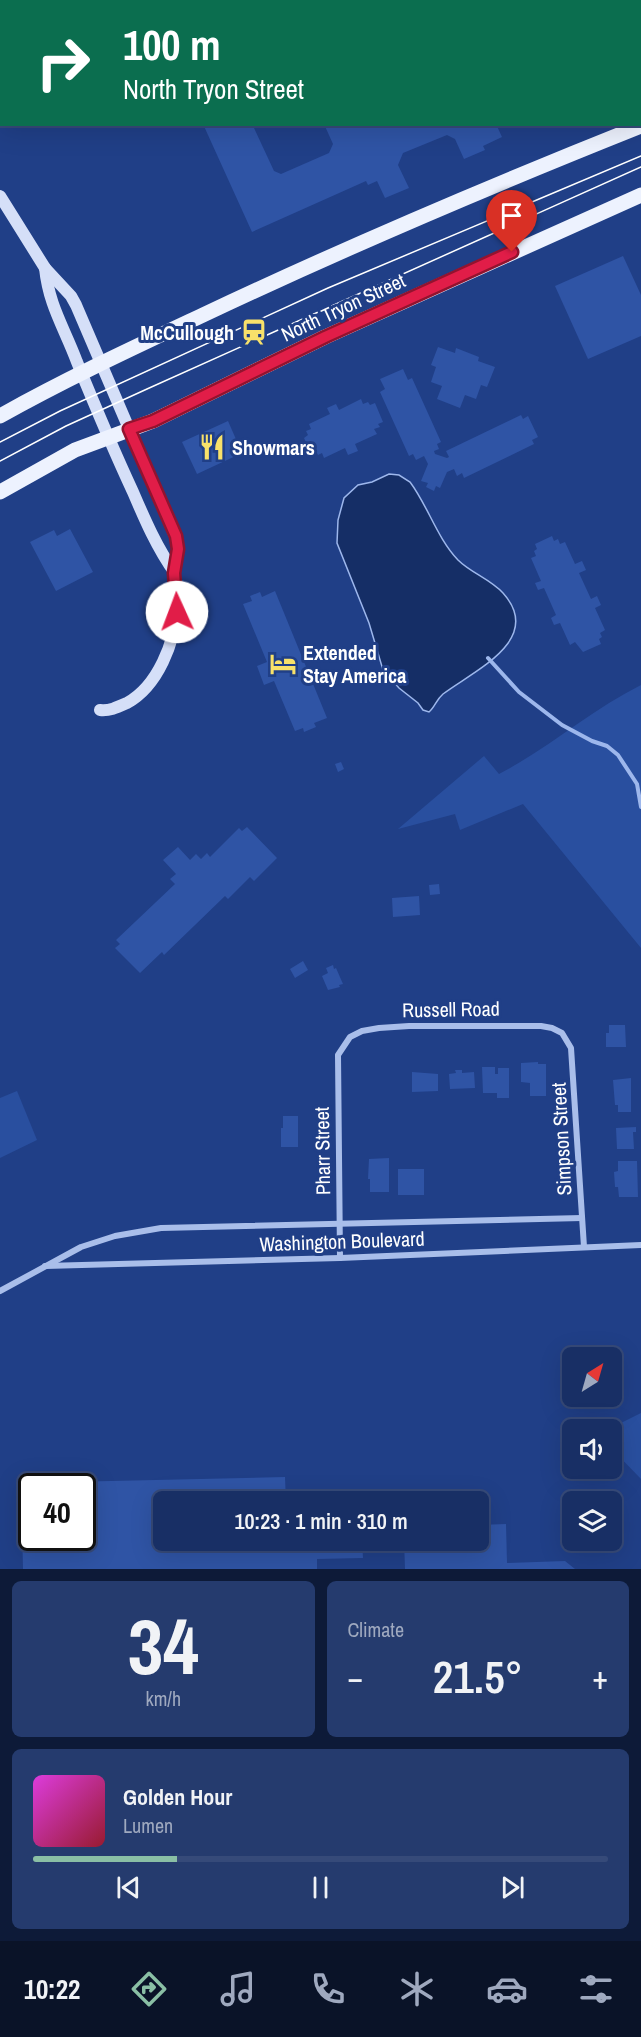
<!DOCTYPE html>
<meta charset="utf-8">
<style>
:root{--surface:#182f65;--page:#253b6e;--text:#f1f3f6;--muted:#9fa9bf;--line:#364a79;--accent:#8abfa5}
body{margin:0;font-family:"Archivo Narrow",sans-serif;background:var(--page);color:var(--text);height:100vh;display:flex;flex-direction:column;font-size:22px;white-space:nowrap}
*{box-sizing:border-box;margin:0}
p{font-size:20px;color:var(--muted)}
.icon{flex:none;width:33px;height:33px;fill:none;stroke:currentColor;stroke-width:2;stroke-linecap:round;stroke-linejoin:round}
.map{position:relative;height:1569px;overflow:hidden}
.drawer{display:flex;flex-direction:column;gap:12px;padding:12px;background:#0d1a38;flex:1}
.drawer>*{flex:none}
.top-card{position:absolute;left:0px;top:0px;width:642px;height:126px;box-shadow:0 6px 24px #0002,0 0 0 2px var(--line);background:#0b6e4f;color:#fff;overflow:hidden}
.needle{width:39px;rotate:37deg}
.tools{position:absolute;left:562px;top:1347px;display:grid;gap:12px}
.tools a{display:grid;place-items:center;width:60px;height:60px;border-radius:9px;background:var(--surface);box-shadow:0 6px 24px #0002,0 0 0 2px var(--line);font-size:30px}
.speed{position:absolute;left:18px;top:1473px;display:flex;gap:12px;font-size:30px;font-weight:700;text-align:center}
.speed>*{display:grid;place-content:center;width:78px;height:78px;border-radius:50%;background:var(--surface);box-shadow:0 6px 24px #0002,0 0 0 2px var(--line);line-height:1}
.speed .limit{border:3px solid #111;border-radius:9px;background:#fff;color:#111}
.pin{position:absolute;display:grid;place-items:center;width:51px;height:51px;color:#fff;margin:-62px -26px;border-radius:50% 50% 50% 0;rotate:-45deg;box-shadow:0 0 6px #0007}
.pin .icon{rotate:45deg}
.me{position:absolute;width:66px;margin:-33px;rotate:358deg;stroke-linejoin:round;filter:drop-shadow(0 0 4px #0008)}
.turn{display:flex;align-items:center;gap:21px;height:126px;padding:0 24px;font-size:27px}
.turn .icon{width:78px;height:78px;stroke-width:2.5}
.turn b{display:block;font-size:42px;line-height:51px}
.big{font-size:45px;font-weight:600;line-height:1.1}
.drawer .widget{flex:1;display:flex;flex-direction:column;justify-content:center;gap:9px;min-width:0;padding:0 21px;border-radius:9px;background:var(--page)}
.drawer .dial{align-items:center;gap:0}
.dial b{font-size:78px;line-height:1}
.song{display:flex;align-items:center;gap:18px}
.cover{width:72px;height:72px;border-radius:9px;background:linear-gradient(135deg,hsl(300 70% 55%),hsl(350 70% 35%))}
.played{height:6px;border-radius:3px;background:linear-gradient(90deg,var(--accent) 25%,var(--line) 25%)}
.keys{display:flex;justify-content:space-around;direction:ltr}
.heat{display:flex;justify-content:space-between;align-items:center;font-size:33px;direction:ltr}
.drawer .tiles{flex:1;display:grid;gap:12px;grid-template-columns:1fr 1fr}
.widget:last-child{grid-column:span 2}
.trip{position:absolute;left:153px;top:1491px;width:336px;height:60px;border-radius:9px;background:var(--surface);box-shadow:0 6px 24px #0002,0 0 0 2px var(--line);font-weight:600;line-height:60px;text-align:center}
.menu{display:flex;height:96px;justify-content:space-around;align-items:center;background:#0a1328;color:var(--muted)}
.menu .icon{width:42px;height:42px}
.menu .current{color:var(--accent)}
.menu b{font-size:27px;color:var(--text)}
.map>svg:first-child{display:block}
.green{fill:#294f9f}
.water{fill:#152e66;stroke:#9db7ec;stroke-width:1.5}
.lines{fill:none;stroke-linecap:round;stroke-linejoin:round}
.stream{stroke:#9db7ec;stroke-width:4}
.building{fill:#2f54a5;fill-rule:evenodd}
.street{stroke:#a9beea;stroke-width:6}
.secondary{stroke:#d5dff8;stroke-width:12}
.primary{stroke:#edf2fe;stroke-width:15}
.tram{stroke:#fff;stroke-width:1.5}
.route-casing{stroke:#92132f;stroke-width:15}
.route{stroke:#e11d48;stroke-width:10}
.labels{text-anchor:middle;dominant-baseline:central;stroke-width:6;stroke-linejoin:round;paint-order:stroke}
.street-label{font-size:20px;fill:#fff;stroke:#203f87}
.poi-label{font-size:20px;font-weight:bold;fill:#fff;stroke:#203f87;text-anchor:start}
</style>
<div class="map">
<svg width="641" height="1569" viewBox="0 0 641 1569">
<rect width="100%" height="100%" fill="#203f87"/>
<g class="green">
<path d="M641 685V948L523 804 460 830 455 814 398 829 484 756 499 774C549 748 591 710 641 685Z"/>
<path d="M17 1091 37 1140 0 1158V1098Z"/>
<path d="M641 1413V1479L612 1449V1430L609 1429Z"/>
</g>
<path class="water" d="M389 474 399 475 410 482C428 506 437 538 458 560 471 573 490 579 503 593 545 640 473 671 443 694 436 700 435 707 429 712L423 710 418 703 399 688 383 670 369 623 337 543 338 520 344 498 358 485 372 482Z"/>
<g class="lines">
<path class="stream" d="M488 658 519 692 562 725 592 741 607 746 618 755 637 784 641 807"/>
</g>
<g class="building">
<path d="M203 124H255L254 128 274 171 281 174 329 153 333 144 324 124H496L502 137 483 146 485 150 464 159 455 139 447 135 403 153 398 165 409 188 385 198 377 181 368 185 366 181 252 232Z"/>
<path d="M623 256 641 295V336L588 359 555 286Z"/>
<path d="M438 347 455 353 456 348 479 357 478 361 495 367 487 387 481 385 476 399 465 395 460 408 437 399 442 386 431 382 436 367 431 365Z"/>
<path d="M403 369 408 380 412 378 441 442 437 444 439 449 434 451 435 454 447 458 449 457 446 451 521 415 523 419 528 416 538 437 532 440 534 444 464 478 462 473 457 476 454 469 447 472 440 488 436 486 434 491 426 487 428 483 421 481 428 464 424 456 416 460 413 454 409 456 380 392 385 389 380 379Z"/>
<path d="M361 399 363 404 368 402 370 405 375 403 383 422 378 424 380 427 374 429 377 434 355 444 358 451 348 455 345 448 324 458 322 453 318 455 316 451 311 453 304 438 308 435 306 431 311 429 309 424 330 414 327 408 336 404 339 410Z"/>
<path d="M228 421 242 453 197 474 182 442Z"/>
<path d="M70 529 93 572 56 591 30 542 54 530 57 536Z"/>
<path d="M552 536 554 541 558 539 560 544 565 542 575 564 582 561 586 570 579 573 591 599 597 596 601 605 595 608 605 630 600 633 602 637 599 639 601 644 583 652 575 642 570 645 560 623 554 625 551 618 556 615 544 588 538 590 535 583 541 581 531 558 536 556 534 551 537 549 535 544Z"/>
<path d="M275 591 327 718 314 723 316 727 304 732 303 728 295 731 274 681 264 685 257 666 267 662 243 604 252 601 250 596 260 592 262 597Z"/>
<path d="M341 762 344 769 338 772 335 764Z"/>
<path d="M247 827 277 858 254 881 250 877 228 899 225 896 164 955 162 952 140 973 115 948 120 944 116 940 175 884 170 879 176 874 163 860 178 847 190 860 196 854 201 859 207 853 210 857 239 828 242 831Z"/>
<path d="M439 884 440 894 430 895 429 885Z"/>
<path d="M419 896 420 915 393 917 392 898Z"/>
<path d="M303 961 308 970 295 978 290 969Z"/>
<path d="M333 965 334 969 336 968 343 984 339 985 340 987 328 990 322 976 328 973 326 968Z"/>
<path d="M609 1025H625L626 1047H606V1033H609Z"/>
<path d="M538 1062V1064H546V1096H530V1083L521 1082V1063Z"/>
<path d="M482 1067H495V1074H498V1068H509V1098H497V1093H483Z"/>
<path d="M455 1070H462V1073L474 1072 475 1088 450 1089 449 1074 456 1073Z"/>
<path d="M412 1072 438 1074V1091L412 1092Z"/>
<path d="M631 1078V1112H618V1105H615L613 1080Z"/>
<path d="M283 1116H298V1147H281V1128H283Z"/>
<path d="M636 1127V1132H633L634 1149H617L616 1128Z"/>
<path d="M389 1158V1192H370V1179H368L369 1159Z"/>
<path d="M618 1161H637L638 1197H619L618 1187H615L614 1172 618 1171Z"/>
<rect x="398" y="1169" width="26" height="26"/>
<path d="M285 1477 286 1502H164V1540H362L363 1558 317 1559V1569H23L21 1483ZM32 1486H82V1538H32Z"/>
<path d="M506 1524 507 1563 565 1561 575 1569H405L404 1540H478V1525Z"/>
</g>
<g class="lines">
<g class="street">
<path d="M364 2 367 0"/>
<path d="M0 97 2 96"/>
<path d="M0 119 2 118"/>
<path d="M340 1258 338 1055 350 1037 362 1031 379 1028 409 1026H541L552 1028 562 1033 571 1048 584 1247"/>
<path d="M45 1266 340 1258 641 1245"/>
<path d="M0 1291 81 1247 115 1236 161 1228 582 1218"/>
</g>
<g class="secondary">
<path d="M0 196 45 268 71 296 76 305 178 543C179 554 174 565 175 575 175 586 178 597 177 608 175 642 158 686 127 703 118 707 110 711 100 710"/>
<path d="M45 268C49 306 64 327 77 362 95 406 113 449 133 492 145 520 157 548 175 573"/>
</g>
<g class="primary">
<path d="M0 416C66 379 135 347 203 315 347 247 493 185 641 126"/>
<path d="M0 492 75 450 153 421 325 337 641 195"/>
</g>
<g class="tram">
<path d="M0 442 60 411 328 288 641 156"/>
<path d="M0 461 66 426 147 389 641 167"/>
</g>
</g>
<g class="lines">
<g class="route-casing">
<path id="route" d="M177 612 174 573 178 549 176 536 129 429 153 421 325 337 512 252"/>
</g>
<use href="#route" class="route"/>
</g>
<defs>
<g id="station-bare" transform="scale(2.07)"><path d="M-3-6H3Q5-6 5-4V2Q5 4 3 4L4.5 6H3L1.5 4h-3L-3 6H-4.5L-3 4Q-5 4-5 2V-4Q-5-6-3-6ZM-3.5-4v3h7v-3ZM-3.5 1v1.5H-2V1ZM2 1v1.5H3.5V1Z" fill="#f8e16a" stroke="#203f87" stroke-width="2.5" paint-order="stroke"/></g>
<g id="restaurant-bare" transform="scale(2.07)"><path d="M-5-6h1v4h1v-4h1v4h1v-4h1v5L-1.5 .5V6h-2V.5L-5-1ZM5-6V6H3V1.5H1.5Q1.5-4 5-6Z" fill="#f8e16a" stroke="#203f87" stroke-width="2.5" paint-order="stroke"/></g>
<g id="hotel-bare" transform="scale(2.07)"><path d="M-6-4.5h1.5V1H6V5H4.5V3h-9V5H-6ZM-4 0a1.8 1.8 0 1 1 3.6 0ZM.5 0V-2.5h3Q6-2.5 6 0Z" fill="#f8e16a" stroke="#203f87" stroke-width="2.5" paint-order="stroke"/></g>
</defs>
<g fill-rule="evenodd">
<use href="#station-bare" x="254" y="332"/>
<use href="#restaurant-bare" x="212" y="447"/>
<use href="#hotel-bare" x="283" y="664"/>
</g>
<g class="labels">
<g class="street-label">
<text transform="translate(343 307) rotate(-25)">North Tryon Street</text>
<text transform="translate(451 1009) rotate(-1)">Russell Road</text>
<text transform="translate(561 1139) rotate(-93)">Simpson Street</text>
<text transform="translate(322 1151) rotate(-91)">Pharr Street</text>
<text transform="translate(342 1241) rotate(-2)">Washington Boulevard</text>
</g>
<g class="poi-label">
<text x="234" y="332" text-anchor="end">McCullough</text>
<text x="232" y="447">Showmars</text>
<text x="303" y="652">Extended<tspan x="303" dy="23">Stay America</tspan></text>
</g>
</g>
</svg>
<div class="tools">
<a><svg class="needle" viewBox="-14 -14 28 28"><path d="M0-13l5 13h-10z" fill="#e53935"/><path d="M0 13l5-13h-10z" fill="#9fa9bf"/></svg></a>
<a><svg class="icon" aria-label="sound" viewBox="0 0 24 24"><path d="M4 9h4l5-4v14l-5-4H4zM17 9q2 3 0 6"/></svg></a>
<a><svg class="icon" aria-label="layers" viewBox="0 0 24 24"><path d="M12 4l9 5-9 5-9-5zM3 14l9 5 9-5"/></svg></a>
</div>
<div class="speed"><div class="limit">40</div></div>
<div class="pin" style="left:512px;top:252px;background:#d93025"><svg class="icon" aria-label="arrive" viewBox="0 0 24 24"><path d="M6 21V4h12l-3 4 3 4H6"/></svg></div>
<svg class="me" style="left:177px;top:612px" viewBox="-20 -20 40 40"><circle r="19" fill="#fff"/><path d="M0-13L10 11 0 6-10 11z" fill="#e11d48"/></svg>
<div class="trip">10:23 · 1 min · 310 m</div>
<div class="top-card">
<div class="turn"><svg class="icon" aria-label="right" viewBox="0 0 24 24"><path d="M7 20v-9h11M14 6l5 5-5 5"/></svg><div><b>100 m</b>North Tryon Street</div></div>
</div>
</div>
<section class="drawer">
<div class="tiles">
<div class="widget dial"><b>34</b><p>km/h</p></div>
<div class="widget"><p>Climate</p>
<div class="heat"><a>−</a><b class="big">21.5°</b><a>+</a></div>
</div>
<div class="widget">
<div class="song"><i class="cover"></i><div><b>Golden Hour</b><p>Lumen</p></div></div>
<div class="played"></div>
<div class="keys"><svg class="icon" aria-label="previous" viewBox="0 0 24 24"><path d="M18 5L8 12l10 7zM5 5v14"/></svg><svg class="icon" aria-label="pause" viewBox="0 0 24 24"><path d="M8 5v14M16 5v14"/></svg><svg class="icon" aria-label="next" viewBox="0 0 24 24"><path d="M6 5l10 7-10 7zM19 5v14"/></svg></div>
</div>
</div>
</section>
<nav class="menu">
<b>10:22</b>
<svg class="icon current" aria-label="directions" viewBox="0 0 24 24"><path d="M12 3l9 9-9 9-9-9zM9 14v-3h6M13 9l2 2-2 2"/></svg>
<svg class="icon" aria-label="music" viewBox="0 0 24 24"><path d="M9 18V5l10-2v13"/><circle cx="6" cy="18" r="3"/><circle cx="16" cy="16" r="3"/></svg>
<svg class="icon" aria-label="phone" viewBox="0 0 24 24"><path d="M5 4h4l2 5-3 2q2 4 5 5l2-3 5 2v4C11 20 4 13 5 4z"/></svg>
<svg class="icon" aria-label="climate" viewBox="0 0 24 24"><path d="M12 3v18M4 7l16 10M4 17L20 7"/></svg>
<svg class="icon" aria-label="car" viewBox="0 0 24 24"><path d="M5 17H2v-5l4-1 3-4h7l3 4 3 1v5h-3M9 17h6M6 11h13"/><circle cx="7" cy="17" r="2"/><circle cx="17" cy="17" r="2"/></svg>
<svg class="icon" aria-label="filters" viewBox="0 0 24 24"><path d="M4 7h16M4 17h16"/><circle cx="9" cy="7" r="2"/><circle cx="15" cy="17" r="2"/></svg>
</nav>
